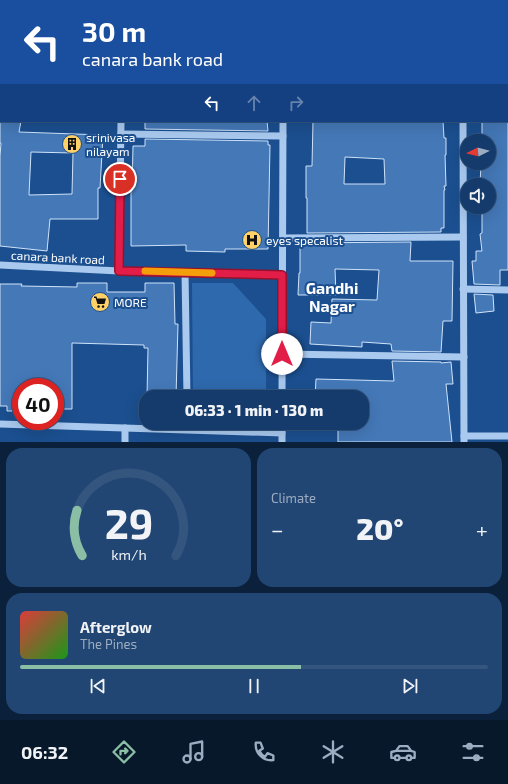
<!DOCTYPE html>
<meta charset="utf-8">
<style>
:root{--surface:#143b6b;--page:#214673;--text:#f1f3f6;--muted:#9dadc1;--line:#33557e;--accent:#8abfa5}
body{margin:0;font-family:"Exo 2",sans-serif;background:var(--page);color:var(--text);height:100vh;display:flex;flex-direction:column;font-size:15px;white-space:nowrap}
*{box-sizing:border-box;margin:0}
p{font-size:13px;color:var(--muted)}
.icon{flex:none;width:22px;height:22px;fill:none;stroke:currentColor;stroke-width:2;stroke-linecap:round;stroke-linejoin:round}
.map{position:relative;height:442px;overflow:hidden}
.panel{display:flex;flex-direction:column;gap:6px;padding:6px;background:#0b203b;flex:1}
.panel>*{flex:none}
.hud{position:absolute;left:0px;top:0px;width:508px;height:122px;box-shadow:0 4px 16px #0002,0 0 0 1px var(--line);background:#1a4fa0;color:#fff;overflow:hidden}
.needle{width:26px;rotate:264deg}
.buttons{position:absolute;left:460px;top:134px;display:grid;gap:8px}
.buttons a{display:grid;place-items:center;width:36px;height:36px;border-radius:50%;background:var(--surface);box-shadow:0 4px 16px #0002,0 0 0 1px var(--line);font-size:20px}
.speed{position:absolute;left:12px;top:378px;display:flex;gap:8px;font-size:20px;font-weight:700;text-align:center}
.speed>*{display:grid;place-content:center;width:52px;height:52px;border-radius:50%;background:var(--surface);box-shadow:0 4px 16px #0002,0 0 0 1px var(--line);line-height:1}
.speed .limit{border:6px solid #d22;background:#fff;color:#111}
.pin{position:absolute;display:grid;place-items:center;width:34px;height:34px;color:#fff;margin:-17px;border:2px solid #fff;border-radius:50%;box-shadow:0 1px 4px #0007}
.me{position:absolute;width:44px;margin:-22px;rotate:0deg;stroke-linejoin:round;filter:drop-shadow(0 0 3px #0008)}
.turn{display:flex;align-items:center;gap:14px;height:84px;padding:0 16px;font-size:18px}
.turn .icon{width:52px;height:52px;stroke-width:2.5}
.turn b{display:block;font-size:28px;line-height:34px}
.lanes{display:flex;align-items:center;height:38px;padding:0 16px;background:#0003;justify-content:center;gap:20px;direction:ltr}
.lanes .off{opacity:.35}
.big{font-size:30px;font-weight:800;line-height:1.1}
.panel .tile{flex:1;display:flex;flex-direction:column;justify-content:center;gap:6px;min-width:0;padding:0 14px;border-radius:16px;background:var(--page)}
.panel .dial{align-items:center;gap:0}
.dial svg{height:104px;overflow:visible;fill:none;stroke:var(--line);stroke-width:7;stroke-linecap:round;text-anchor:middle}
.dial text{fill:var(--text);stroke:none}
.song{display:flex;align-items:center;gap:12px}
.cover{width:48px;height:48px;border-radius:6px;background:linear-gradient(135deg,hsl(0 70% 55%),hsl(120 70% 35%))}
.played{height:4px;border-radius:2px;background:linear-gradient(90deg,var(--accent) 60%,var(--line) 60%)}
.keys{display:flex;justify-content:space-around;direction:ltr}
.heat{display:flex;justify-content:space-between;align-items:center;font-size:22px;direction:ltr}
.panel .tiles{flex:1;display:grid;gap:6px;grid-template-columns:1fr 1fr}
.tile:last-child{grid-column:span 2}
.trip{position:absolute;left:139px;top:390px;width:230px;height:40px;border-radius:16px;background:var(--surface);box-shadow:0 4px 16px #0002,0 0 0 1px var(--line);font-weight:800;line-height:40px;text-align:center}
.dock{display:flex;height:64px;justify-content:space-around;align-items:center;background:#08182b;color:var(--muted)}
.dock .icon{width:28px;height:28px}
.dock .on{color:var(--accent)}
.dock b{font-size:18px;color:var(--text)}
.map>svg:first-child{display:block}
.green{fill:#2e69ad}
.building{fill:#4478b7;stroke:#cfe3fa;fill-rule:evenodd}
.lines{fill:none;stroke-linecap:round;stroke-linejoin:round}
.minor{stroke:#a9c9ee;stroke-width:7}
.route-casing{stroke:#92132f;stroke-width:10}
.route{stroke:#e11d48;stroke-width:7}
.slow{stroke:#f59e0b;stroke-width:7}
.labels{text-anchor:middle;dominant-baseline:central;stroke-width:4;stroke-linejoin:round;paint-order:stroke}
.poi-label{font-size:12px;fill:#fff;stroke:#1b4f8f;text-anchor:start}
.street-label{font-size:12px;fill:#fff;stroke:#1b4f8f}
.district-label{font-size:16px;font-weight:bold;fill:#fff;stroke:#1b4f8f}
</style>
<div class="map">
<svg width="508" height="442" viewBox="0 0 508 442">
<rect width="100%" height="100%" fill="#1b4f8f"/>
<path class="green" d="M192 283H233L266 319V397H193Z"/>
<g class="building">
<path d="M0 121H21L19 132 103 135 100 188H98V219H50L47 251 0 246V156L1 143H0ZM31 152 73 153 72 194 29 195Z"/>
<path d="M145 121H267L268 131 145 129Z"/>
<path d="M313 121H443L444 138H446V155H445L446 186H444L445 190H444V228H441V232L307 233V198H306V166H312ZM345 157 384 159 385 184H344Z"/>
<path d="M482 121H508V270H500V285L474 284 472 261H476V251H482L480 234 482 233V207H489V185H480L481 163H489V141H482Z"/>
<path d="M145 139 268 141V145H270L268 249H225V252L186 251V245L131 246V190H132L133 146H145Z"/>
<path d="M411 242 410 261H453L452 321H443L441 352 392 351 391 344 362 342V347L310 344 311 322 331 323 332 299 377 300 379 270 335 269 336 295H298L299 273H300V243Z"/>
<path d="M77 283H107V292H145V283H174L175 324H178L176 397H147L148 348H144V345L72 343V409H55V387H21V411H7V406H0V284H22L21 286 77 287Z"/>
<path d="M474 294 493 295 494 311 476 313Z"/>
<path d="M392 361 441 362V363L451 362 453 384H446L452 442H338V427H362V397H315L316 379 394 381Z"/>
</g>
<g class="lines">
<g class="minor">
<path d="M123 1V0"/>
<path d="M507 29H508"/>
<path d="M463 121 464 442"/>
<path d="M121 134 283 136"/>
<path d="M283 238 463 237"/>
<path d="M0 265 119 271 282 275"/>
<path d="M119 271 121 121"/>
<path d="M185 272 187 397"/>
<path d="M463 289 508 290"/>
<path d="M282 354 464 357"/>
<path d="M282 397 283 121"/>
<path d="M0 424 282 433"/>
<path d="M464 436H508"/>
<path d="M125 442V428"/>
<path d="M282 442V423"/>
</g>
</g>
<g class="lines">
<g class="route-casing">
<path id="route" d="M120 179 119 271 282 275V354"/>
</g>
<use href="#route" class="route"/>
<path class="slow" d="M145 271 212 273"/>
</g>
<defs>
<g id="building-disc" transform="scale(1)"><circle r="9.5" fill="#ffd166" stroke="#1b4f8f"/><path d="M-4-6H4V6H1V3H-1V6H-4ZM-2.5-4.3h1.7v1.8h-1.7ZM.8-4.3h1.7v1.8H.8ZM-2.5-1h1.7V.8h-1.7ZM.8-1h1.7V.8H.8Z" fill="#111"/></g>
<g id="hospital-disc" transform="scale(1)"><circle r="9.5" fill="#ffd166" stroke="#1b4f8f"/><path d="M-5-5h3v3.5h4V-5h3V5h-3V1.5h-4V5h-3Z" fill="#111"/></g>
<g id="supermarket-disc" transform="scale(1)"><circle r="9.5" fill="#ffd166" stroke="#1b4f8f"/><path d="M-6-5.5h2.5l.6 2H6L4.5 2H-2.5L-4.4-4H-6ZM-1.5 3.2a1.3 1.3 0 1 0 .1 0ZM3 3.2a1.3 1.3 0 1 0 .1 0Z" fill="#111"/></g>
</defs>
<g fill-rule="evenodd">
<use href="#building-disc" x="72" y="144"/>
<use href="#hospital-disc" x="252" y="240"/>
<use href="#supermarket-disc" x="100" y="302"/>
</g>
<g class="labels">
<g class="poi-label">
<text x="86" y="137">srinivasa<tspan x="86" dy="14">nilayam</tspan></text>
<text x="266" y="240">eyes specalist</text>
<text x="114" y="302">MORE</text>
</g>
<g class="street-label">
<text transform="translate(58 257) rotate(3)">canara bank road</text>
</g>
<g class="district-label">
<text x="332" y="287">Gandhi<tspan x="332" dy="18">Nagar</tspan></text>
</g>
</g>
</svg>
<div class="buttons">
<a><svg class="needle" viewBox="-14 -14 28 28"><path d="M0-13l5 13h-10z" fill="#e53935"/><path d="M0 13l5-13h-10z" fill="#9dadc1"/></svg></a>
<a><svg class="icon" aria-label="sound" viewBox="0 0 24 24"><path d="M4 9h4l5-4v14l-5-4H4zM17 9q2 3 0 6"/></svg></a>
</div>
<div class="speed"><div class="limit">40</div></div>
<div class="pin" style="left:120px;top:179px;background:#d93025"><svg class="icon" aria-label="arrive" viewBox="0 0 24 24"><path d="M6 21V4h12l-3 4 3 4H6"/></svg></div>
<svg class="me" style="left:282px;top:354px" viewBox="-20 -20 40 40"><circle r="19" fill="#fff"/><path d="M0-13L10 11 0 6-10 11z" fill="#e11d48"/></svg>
<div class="trip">06:33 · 1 min · 130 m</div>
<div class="hud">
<div class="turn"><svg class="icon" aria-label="left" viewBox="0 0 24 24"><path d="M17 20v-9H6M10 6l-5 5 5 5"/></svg><div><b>30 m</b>canara bank road</div></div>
<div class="lanes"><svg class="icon" aria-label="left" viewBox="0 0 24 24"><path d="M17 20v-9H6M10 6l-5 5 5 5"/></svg><svg class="icon off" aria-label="ahead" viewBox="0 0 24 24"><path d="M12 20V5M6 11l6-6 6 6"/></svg><svg class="icon off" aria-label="right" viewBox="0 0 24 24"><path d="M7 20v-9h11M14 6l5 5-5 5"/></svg></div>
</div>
</div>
<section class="panel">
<div class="tiles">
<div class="tile dial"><svg viewBox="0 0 100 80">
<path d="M14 69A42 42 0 1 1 86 69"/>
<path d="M14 69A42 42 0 0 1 10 34" stroke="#8abfa5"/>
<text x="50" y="56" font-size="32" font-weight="700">29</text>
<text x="50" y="72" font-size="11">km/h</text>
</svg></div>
<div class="tile"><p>Climate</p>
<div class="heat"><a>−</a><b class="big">20°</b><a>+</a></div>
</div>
<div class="tile">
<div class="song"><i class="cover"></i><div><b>Afterglow</b><p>The Pines</p></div></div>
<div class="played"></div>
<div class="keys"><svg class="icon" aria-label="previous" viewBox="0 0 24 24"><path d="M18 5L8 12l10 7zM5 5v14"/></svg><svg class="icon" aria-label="pause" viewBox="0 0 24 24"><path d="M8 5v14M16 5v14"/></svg><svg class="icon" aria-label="next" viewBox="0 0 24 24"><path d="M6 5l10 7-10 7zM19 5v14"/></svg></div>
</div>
</div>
</section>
<nav class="dock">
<b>06:32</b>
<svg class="icon on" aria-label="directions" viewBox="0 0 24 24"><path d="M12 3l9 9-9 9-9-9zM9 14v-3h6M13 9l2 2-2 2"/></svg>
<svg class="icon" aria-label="music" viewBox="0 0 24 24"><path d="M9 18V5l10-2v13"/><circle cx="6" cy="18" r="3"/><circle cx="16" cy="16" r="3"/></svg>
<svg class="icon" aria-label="phone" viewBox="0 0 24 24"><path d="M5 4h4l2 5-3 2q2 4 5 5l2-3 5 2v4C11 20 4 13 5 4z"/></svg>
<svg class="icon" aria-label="climate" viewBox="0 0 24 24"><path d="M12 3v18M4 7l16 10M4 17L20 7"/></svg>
<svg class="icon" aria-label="car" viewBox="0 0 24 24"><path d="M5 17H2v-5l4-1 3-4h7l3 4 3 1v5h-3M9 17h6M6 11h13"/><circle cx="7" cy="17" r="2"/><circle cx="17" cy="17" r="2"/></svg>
<svg class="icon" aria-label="filters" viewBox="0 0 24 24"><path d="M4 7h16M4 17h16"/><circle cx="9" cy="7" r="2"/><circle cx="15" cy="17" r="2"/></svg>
</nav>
